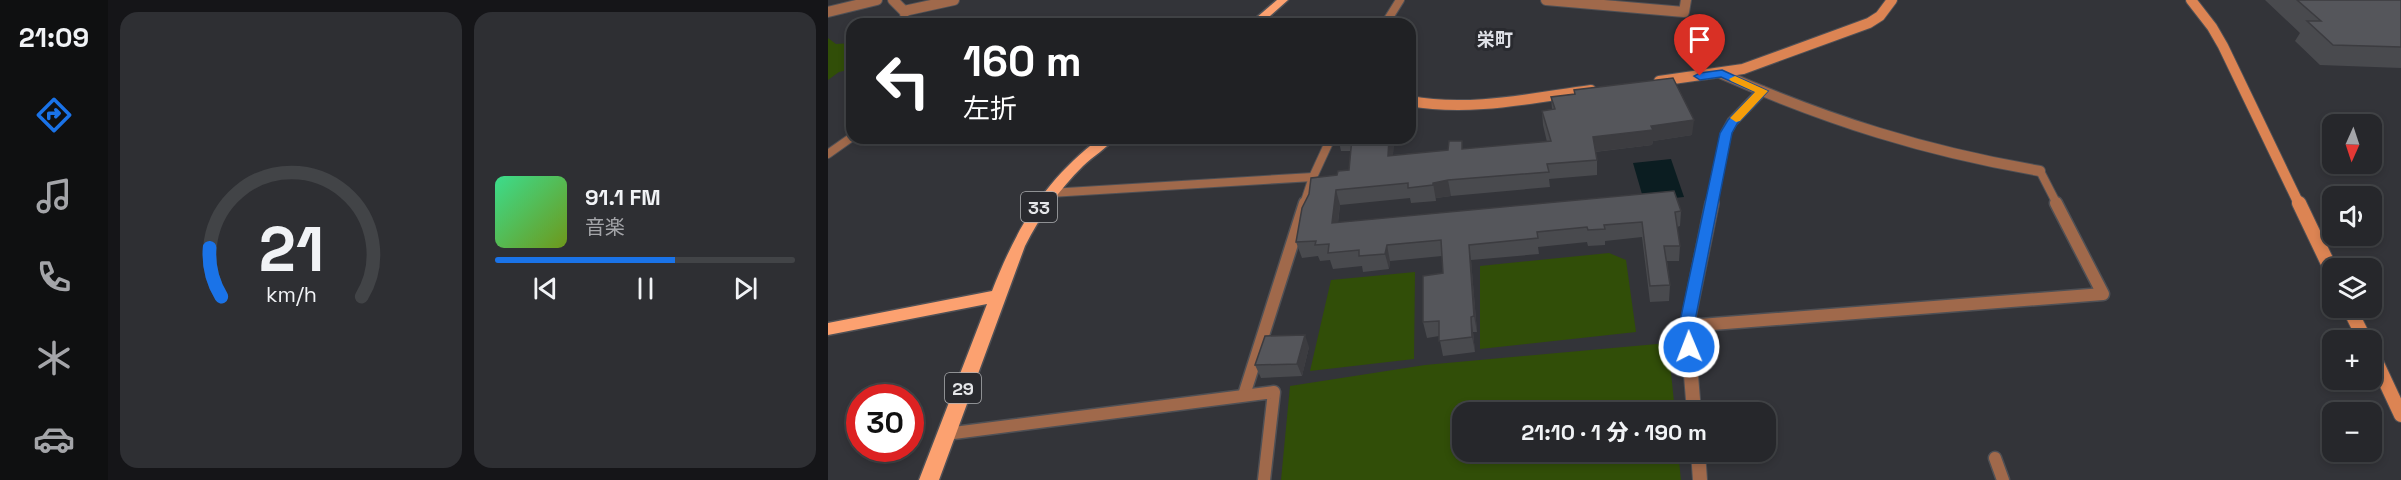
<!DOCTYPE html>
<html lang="ja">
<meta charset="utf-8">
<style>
:root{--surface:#26272b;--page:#2e2f33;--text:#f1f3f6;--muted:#a4a5a9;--line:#424447;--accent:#1a73e8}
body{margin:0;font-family:"Space Grotesk","Noto Sans JP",sans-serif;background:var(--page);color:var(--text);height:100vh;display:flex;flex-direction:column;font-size:22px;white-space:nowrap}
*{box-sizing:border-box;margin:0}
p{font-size:20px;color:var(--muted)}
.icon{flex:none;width:33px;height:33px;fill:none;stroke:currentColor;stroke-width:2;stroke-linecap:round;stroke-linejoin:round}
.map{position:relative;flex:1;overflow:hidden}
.sheet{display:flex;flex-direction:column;gap:12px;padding:12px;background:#151518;width:720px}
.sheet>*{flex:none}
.hud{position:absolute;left:18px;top:18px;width:570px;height:126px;border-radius:18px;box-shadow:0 3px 9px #0003,0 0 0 2px var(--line);background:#202124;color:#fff;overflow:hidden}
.needle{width:39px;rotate:183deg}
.tools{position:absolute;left:1494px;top:114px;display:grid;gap:12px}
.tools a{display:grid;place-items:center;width:60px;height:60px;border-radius:12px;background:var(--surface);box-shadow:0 3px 9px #0003,0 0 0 2px var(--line);font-size:30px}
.speed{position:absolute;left:18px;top:384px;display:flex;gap:12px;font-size:30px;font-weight:700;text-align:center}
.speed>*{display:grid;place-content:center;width:78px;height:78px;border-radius:50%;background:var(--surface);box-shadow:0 3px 9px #0003,0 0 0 2px var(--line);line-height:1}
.speed .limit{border:9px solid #d22;background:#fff;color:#111}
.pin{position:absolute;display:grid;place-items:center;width:51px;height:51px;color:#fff;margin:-62px -26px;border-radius:50% 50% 50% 0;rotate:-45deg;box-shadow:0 0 6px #0007}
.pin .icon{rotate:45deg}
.me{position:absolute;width:66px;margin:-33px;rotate:359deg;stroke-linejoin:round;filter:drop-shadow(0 0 4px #0008)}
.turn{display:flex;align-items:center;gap:21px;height:126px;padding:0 18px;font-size:27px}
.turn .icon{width:78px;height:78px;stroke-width:2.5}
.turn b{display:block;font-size:42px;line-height:51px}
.sheet .widget{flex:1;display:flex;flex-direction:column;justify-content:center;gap:9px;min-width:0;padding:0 21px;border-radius:18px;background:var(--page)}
.sheet .dial{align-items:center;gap:0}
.dial svg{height:156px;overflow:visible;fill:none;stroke:var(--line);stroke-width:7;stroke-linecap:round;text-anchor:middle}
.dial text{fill:var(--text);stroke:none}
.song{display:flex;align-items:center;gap:18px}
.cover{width:72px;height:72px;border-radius:9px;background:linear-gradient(135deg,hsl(150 70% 55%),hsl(80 70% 35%))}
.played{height:6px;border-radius:3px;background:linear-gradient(90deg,var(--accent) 60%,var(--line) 60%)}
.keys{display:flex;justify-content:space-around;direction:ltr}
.sheet .tiles{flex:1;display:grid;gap:12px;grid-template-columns:repeat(2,1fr)}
.trip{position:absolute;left:624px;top:402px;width:324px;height:60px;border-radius:18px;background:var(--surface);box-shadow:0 3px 9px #0003,0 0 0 2px var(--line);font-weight:800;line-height:60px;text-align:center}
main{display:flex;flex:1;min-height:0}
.tab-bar{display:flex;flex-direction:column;width:108px;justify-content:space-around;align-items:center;background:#0f1011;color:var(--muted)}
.tab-bar .icon{width:42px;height:42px}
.tab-bar .current{color:var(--accent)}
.tab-bar b{font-size:27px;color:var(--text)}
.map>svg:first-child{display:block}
.green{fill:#314e08}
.water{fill:#0b1d21}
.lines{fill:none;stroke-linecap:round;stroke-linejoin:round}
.lane-far1-casing{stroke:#4f5055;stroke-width:10}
.lane-casing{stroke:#4f5055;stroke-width:15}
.street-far1-casing{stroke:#4f5055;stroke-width:12}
.street-casing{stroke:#4f5055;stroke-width:16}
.secondary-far1-casing{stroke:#4f5055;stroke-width:12}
.secondary-casing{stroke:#4f5055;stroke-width:16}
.primary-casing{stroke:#4f5055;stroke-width:3}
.path{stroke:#6d6e73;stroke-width:2;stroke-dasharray:4 4;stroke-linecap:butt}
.lane-far1{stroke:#a0694b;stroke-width:8}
.lane{stroke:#a0694b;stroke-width:12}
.street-far1{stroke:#a0694b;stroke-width:10}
.street{stroke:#a0694b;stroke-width:14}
.secondary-far1{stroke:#dc8453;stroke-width:10}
.secondary{stroke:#dc8453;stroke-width:14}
.primary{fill:#fca170;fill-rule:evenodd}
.wall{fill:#494a4e}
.shaded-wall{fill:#3c3c40}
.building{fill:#55565b;stroke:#3c3c40;stroke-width:1.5}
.route{fill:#1a73e8;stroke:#114b97;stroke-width:1.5}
.slow{fill:#f59e0b}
.labels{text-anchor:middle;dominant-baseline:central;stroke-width:6;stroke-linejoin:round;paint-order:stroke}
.far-quarter-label{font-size:18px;font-weight:bold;fill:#dfe1e7;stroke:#292a2f}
.shield{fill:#292a2f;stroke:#adaeb1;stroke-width:1.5}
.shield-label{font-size:18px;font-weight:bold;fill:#e5e6e9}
</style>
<main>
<nav class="tab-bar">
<b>21:09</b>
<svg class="icon current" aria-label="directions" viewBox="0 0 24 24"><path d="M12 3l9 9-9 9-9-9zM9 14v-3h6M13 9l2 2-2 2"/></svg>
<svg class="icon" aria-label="music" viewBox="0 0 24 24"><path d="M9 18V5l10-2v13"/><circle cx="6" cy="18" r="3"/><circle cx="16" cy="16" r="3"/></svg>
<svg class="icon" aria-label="phone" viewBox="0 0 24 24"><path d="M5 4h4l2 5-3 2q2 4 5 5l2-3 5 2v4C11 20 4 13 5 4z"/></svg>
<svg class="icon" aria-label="climate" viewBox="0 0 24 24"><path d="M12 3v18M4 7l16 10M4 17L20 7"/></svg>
<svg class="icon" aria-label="car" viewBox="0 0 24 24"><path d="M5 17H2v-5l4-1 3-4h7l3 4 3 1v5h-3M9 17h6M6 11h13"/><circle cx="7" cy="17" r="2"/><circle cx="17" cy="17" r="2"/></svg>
</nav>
<section class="sheet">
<div class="tiles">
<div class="widget dial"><svg viewBox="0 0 100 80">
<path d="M14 69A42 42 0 1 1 86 69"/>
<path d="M14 69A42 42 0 0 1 8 44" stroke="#1a73e8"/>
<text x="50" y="56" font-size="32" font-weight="700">21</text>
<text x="50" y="72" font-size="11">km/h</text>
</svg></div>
<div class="widget">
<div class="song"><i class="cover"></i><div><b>91.1 FM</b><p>音楽</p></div></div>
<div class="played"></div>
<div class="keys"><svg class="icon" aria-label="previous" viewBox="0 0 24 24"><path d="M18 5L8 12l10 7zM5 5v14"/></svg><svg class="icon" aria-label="pause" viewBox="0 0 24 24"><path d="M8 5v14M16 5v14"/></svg><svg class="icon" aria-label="next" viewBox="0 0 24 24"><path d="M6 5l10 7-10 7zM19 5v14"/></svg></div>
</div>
</div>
</section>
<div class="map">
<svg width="1573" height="480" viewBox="0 0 1573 480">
<rect width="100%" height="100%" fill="#333439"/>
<g class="green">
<path d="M0 38 8 44 24 43V69L11 72 0 80Z"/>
<path d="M781 253 798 260 808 332 652 349V266Z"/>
<path d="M587 272 586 359 482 371 503 280Z"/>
<path d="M840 343 847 412H634V452H850L853 480H453L462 386 597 365Z"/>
</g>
<path class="water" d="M843 159 856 197 816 201 805 163Z"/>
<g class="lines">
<g class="lane-far1-casing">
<g id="lane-far1">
<path d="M76 11 77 24"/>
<path d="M557 24 572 0"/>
<path d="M0 154 24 137"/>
<path d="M1212 171 1229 204"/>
<path d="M222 193 485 177"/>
<path d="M476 204 485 177 503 138"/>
</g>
</g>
<g class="lane-casing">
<g id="lane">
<path d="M859 326 1275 294 1228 203"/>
<path d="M416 395 477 203"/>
<path d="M118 434 446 392 436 480"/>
<path d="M1167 458 1175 480"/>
</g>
</g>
<g class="street-far1-casing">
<g id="street-far1">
<path d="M65 0 76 11 126 0"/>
<path d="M718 0 856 12 858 0"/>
<path d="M0 12 49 0"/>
<path d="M894 74C1002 121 1096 151 1212 171"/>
<path d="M884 204 898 133 904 122 934 91"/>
</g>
</g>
<g class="street-casing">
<g id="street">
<path d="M866 412 859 326 884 203"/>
<path d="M870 452 872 480"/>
</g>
</g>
<g class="secondary-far1-casing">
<g id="secondary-far1">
<path d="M1363 0 1384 27 1395 46 1471 204"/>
<path d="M831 81 915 69 1041 23 1052 16 1064 0"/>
<path d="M582 101C642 112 703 98 763 90"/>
</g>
</g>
<g class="secondary-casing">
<g id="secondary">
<path d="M1471 203 1504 272"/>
<path d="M1521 308 1537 340"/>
<path d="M1544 353 1573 415"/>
</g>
</g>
<g class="primary-casing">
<g id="primary">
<path d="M449 0H460L433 24H421Z"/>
<path d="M272 138H287C278 149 265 156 255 166 231 190 212 216 197 246L111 480H91L159 304 0 335V323L164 291C189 227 216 181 272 138Z"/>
</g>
</g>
<path class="path" d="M167 24 227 17 280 24"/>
<use href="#lane-far1" class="lane-far1"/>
<use href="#lane" class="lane"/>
<use href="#street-far1" class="street-far1"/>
<use href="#street" class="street"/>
<use href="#secondary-far1" class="secondary-far1"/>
<use href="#secondary" class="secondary"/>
<use href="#primary" class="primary"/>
</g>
<g class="wall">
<path d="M1437 0H1573V68L1492 65 1467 41 1472 33Z"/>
<path d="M746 90 864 135 825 141 824 145 767 152 769 160V175L721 179 722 187 623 196 608 198V201L583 203 582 198 512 205 510 223 853 211 852 226 849 227 852 246 851 261H839L842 285 841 301 822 302 814 237 777 241V245L760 246 759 242 710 247 711 254 643 260 649 332H645L647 352 615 356 611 336 599 338 595 322 615 273 614 256 562 261 561 269 535 272 534 266 505 269 502 260 492 261 490 256 474 258 468 242 509 175 521 170 523 151H513L510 138H566L565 155 719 142 715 125 714 111 724 109 723 97 746 94Z"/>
<path d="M481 347 474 376 433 378 427 365Z"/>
</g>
<g class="shaded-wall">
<path d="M866 120 864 135 825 141 824 145 765 152V137L823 126Z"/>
<path d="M561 138H566L564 171 560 156Z"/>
<path d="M620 180 623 196 608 198V201L605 183Z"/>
<path d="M508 190 512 205 508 239 504 223Z"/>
<path d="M559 245 562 261 561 269 557 254Z"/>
<path d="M641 245 643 260 649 332 646 316Z"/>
<path d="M643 317 645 332 647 352 644 337Z"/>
<path d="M477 335 481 347 474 376 469 364Z"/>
</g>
<g class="building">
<path d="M1469 0H1573V47L1505 45 1479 21H1493Z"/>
<path d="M845 78 866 120 823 126 825 130 765 137 769 160 719 164 721 172 620 180 605 183V185L580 188V183L508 190 504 223 846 191 853 211 847 212 852 246H836L842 285 822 286 814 222 776 225 777 229 760 230 759 227 709 232 710 238 641 245 646 316 643 317 644 337 611 341V321L595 322V276L615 273 613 240 559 245 557 254 531 256V250L500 253 501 244 487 245 488 241 468 242 474 208 481 194 483 178 509 175 510 171 521 170 524 138H561L560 156 620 150 621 141H634V149L723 141 714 111 727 109 723 97 747 94 746 90Z"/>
<path d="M477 335 469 364 427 365 437 336Z"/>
</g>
<path class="route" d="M894 70 940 91 909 124 904 133 866 326 868 347 866 352H855L851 326 892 133 900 120 927 92 893 77 872 80 866 76 872 73Z"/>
<path class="slow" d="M907 76 940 91 912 121 908 122 902 118 927 92 903 81 901 79Z"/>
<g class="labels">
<g class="far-quarter-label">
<text x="667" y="39">栄町</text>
</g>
<g class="shield">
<rect x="193" y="192" width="36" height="30" rx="4.5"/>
<rect x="117" y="373" width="36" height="30" rx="4.5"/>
</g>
<g class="shield-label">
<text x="211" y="207">33</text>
<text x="135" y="388">29</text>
</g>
</g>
</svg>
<div class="tools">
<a><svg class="needle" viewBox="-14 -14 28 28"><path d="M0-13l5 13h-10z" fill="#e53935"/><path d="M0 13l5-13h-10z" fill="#a4a5a9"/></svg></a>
<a><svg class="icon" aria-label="sound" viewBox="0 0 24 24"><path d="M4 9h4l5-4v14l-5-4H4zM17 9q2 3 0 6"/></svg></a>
<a><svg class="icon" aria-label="layers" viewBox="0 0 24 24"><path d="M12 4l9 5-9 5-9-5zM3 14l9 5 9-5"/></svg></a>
<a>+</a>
<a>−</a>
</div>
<div class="speed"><div class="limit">30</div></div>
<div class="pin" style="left:872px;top:76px;background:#d93025"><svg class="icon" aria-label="arrive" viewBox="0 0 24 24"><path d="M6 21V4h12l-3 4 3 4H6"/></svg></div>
<svg class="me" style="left:861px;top:347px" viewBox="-20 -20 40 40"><circle r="17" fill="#1a73e8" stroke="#fff" stroke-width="3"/><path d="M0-11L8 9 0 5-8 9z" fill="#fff"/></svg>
<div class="trip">21:10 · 1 分 · 190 m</div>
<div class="hud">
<div class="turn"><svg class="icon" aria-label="left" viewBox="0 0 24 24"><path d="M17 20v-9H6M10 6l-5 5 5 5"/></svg><div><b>160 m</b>左折</div></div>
</div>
</div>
</main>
